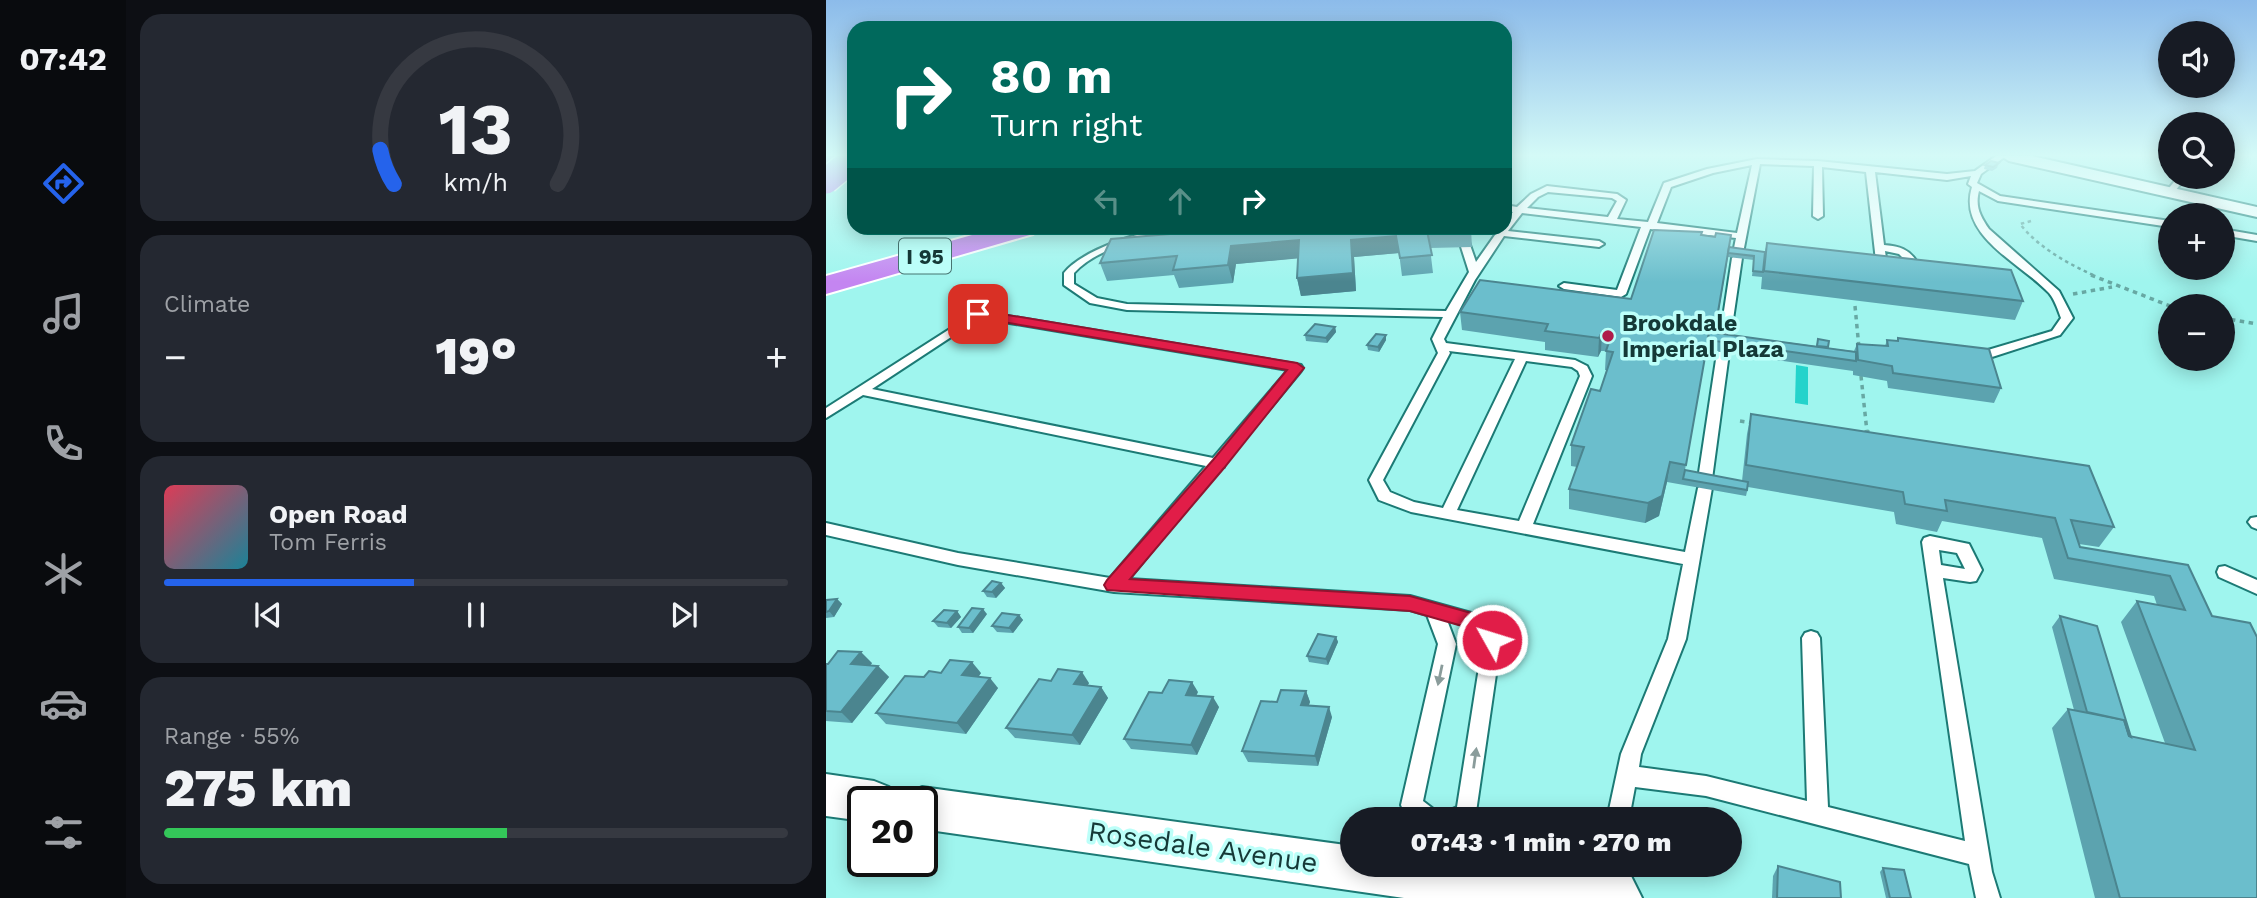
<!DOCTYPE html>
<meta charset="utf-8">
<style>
:root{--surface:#171b24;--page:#242831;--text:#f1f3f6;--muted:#9ea1a6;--line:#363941;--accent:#2563eb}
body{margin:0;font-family:"Work Sans",sans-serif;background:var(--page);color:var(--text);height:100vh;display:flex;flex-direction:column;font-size:26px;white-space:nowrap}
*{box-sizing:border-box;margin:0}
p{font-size:23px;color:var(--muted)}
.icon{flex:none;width:38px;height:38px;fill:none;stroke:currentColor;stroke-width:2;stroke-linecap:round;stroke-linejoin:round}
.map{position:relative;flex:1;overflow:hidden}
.details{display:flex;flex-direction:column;gap:14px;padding:14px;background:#0d0f14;width:700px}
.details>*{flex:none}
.banner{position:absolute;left:21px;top:21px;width:665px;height:214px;border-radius:21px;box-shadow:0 4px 18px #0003;background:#00695c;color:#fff;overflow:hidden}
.controls{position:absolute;left:1332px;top:21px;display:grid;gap:14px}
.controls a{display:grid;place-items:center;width:77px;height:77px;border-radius:50%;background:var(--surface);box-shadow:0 4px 18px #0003;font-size:35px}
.speed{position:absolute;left:21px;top:786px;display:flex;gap:14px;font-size:35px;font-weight:700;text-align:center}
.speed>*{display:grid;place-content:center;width:91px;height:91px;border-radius:50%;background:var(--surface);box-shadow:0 4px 18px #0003;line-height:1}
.speed .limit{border:4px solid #111;border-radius:10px;background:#fff;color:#111}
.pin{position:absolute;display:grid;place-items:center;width:60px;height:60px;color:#fff;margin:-30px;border-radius:14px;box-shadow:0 4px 10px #0006}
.me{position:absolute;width:77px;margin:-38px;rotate:309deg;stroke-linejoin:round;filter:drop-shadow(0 0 5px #0008)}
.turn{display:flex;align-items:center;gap:24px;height:147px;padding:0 28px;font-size:32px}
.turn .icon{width:91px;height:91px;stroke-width:2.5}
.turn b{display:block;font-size:49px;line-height:60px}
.lanes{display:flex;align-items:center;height:66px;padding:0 28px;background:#0003;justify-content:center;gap:35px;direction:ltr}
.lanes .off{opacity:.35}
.big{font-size:52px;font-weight:800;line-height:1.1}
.details .tile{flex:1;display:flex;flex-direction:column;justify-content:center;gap:10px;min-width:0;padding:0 24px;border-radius:21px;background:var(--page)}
.details .dial{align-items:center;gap:0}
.dial svg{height:182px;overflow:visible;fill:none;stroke:var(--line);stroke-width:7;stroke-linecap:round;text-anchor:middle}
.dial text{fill:var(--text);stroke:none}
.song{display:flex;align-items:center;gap:21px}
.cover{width:84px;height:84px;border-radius:10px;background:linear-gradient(135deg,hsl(350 70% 55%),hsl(190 70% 35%))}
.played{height:7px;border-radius:4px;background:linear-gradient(90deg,var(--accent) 40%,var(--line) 40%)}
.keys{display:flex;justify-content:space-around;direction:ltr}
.heat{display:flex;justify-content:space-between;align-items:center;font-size:38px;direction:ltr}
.charge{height:10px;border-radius:5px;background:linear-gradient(90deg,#34c759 55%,var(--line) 0)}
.trip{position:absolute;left:514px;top:807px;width:402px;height:70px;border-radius:35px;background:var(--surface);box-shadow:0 4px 18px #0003;font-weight:800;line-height:70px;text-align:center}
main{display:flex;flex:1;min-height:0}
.dock{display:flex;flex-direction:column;width:126px;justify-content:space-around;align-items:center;background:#090b0e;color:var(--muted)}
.dock .icon{width:49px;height:49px}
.dock .active{color:var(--accent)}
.dock b{font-size:32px;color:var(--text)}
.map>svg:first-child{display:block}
.green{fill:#24d3cb}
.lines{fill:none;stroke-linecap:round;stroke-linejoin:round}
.lane-casing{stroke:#1c7a75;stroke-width:4}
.street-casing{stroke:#1c7a75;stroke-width:4}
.highway-casing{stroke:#fff;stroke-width:4}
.path-far2{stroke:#67a8a3;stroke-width:2.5;stroke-dasharray:3.5 3.5;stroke-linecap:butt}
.path-far1{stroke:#67a8a3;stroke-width:3.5;stroke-dasharray:4.5 4.5;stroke-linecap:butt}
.path{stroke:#67a8a3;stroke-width:5;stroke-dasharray:6 6;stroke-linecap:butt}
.lane{fill:#fff;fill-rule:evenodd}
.street{fill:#fff;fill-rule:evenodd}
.highway{fill:#c485f1;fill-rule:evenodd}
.highway-bridge-casing{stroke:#fff;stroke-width:28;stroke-linecap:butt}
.highway-bridge{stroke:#c485f1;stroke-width:25}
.wall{fill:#5ca3af}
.shaded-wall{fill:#4b858f}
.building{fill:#6bbecc;stroke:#4b858f;stroke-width:2}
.oneway{fill:#8a9c9b}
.route{fill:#e11d48;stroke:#92132f;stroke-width:2}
.poi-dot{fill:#af1c4a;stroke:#bcfff9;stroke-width:2.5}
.labels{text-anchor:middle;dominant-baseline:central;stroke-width:7;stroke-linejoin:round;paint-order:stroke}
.shield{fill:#bcfff9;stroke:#477471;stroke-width:2}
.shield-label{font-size:21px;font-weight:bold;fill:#153937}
.poi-label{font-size:23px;font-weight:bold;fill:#153937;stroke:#bcfff9;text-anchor:start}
.near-street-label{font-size:28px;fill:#153937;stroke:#bcfff9}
</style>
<main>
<nav class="dock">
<b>07:42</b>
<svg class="icon active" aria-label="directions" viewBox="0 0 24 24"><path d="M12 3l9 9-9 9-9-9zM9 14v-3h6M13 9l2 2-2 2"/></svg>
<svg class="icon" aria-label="music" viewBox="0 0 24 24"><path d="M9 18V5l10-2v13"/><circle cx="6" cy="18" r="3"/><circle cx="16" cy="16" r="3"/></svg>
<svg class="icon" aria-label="phone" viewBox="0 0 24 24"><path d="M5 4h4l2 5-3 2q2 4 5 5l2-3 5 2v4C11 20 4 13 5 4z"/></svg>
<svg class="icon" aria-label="climate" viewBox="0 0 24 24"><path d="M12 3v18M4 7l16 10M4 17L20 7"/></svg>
<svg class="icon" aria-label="car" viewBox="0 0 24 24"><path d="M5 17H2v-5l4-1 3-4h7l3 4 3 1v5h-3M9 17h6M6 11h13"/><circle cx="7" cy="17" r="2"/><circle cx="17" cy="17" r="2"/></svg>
<svg class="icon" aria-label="filters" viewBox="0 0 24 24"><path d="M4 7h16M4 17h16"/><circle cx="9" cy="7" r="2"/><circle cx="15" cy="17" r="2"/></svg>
</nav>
<section class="details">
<div class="tile dial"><svg viewBox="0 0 100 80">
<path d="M14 69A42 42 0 1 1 86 69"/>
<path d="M14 69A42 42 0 0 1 8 54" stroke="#2563eb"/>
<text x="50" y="56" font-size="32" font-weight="700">13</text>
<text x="50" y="72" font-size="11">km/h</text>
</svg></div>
<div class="tile"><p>Climate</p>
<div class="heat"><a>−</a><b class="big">19°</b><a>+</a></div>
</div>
<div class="tile">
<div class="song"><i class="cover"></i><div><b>Open Road</b><p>Tom Ferris</p></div></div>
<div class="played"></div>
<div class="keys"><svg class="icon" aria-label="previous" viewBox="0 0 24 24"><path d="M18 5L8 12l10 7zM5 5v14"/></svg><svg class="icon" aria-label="pause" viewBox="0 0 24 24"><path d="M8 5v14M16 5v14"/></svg><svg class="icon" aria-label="next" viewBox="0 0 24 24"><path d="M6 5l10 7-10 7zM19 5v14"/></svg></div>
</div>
<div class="tile"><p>Range · 55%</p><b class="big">275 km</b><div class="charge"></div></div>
</section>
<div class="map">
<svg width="1431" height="898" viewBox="0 0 1431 898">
<rect width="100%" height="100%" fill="#9ff5ee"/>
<path class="green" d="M970 365 982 367V405L969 403Z"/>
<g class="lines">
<g class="lane-casing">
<g id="lane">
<path d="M1170 156H1180L1155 174 1151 183 1174 196 1344 221V227L1172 201 1153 191C1149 206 1154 216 1163 229L1233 291 1247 318 1234 335 1166 357 1160 353 1162 350 1226 331 1235 318C1232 310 1229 300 1223 293 1195 263 1131 236 1146 187L1142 184 1145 176 1121 180 1049 172 1058 245C1073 246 1083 249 1091 262 1081 269 1060 267 1050 261L1040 172 996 167 997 216 992 219 987 216 988 166 934 164 917 253 914 256 916 258 903 347 899 348 893 344 906 258 909 255 907 253 910 238 824 229 800 294 795 297 738 289 733 286 738 283 791 290 815 227 696 213 682 231 773 241 778 244 773 247 678 236 649 280 618 339 620 343 749 360 761 366 766 376 707 524 859 552 872 488 877 483 872 479 891 353 897 349 903 353 886 479 881 483 886 488 860 639 815 754 813 767 880 776 981 801 976 638 979 633 985 631 991 633 994 638 1002 807 1139 841 1096 542 1098 538 1104 536 1143 544 1156 570 1150 581 1144 582 1117 578 1166 872 1174 898H1150L1143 864 880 796 809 787 803 819H781L795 754 842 639 857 564 585 512 553 500 543 480 612 353 606 339 617 317 301 310 264 303 238 285V273C257 249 322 228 352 228L351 230C318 240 272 246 248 273V284L271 298 301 304 620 311 643 272 629 228H638L650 262 674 228H679V222L687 212 679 211V205L691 207 705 194 721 186 791 194 800 200 791 219 822 222 838 183 881 169 931 159 992 161 1121 174 1149 171ZM926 165 911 233 831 223 845 187 887 173ZM722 192 786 198 791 201 782 217 701 208 712 197ZM1059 251 1073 254 1080 261 1060 258ZM623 351 689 359 617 508 588 502 564 492 557 480 624 353ZM700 361 746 367 752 371 754 376 693 521 631 510ZM1113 550 1131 553 1139 569 1115 565Z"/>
<path d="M1352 177H1360L1346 195H1340L1339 193Z"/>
<path d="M1396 229 1431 235V241L1396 235Z"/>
<path d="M152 311 475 365 477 368 475 371 399 463 398 467 394 468 303 579 584 596 656 616 675 640 649 819H619L622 811 631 807 657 642 644 627 621 620 630 644 597 801 610 811 613 819H586L578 812 575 805 612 644 601 615 584 610 288 592 132 565 0 535V523L132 553 284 578 380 466 37 395 0 418V408ZM154 318 462 370 387 458 46 389Z"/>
<path d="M1431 517V529L1426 527 1422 522 1425 518Z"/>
<path d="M1399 566 1431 580V594L1393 577 1391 572 1393 567Z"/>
</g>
</g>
<g class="street-casing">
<g id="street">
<path d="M1175 156H1206L1431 207V217L1183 161Z"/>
<path d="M0 774 48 781 63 787 69 802H37V821L0 816Z"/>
<path d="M96 787 527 846V864H665L738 874 755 864H799L816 898H578L96 829V802H77L81 793Z"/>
</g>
</g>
<g class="highway-casing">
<g id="highway">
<path d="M0 156H20L8 169 0 171Z"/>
<path d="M171 228H211L207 234 0 294V276Z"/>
</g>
</g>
<path class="path-far2" d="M1205 221 1194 224C1213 248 1241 263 1269 276"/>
<g class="path-far1">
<path d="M1265 275 1344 306"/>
<path d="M1247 294 1286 287"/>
<path d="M1029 306 1033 348"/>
<path d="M1396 318 1431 324"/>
<path d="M1035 376 1041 432"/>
<path d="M914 421 927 423"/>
</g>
<path class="path" d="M1041 430V435"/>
<use href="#lane" class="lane"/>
<use href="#street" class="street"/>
<use href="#highway" class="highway"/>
<g class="highway-bridge-casing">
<path id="highway-bridge" d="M0 181 28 158"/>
</g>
<use href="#highway-bridge" class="highway-bridge"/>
</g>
<g class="wall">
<path d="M1173 163 1171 168 1166 171 1158 169 1159 165Z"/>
<path d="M645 229 646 247 604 248 607 273 576 276 573 253 528 257 530 291 475 296 471 278 472 258 410 264 407 283 353 288 348 275 281 281 274 263 367 232Z"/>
<path d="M875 235 903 247 938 255 941 243 1197 301 1189 320 935 289 936 277 926 276 928 260 902 257 889 333 990 346 992 339 1002 348 1028 351 1031 344 1059 346 1061 340 1071 341 1072 338 1175 388 1168 403 1062 388 1061 381 1027 375V371L880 350 859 470 916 481 921 434 925 414 1288 527 1273 547 1253 544 1254 547 1362 565 1431 898H1269L1226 728 1242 709 1248 710 1226 627 1234 616 1305 737 1339 743 1295 622 1311 601 1331 605 1328 596 1228 579 1216 538 1116 521 1111 532 1070 524 1068 512 922 487 920 496 841 482 833 516 819 523 743 509V489L751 467 745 466V445L774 391 781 370H779L780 351H775L772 357 719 350V342L636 330 634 312 805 299Z"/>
<path d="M509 327 510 332 501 343 480 341 479 335Z"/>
<path d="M560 335V340L553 352 542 350 541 345Z"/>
<path d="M175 583 179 588 170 598 161 597 157 591Z"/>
<path d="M11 599 16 604 8 617 0 618V600Z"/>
<path d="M131 611 135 617 125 628 112 627 107 621Z"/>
<path d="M161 614 147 633H136L132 627Z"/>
<path d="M193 615 197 620 187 633 171 632 166 626Z"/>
<path d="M510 637 512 642 502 665 483 662 481 656Z"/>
<path d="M46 663 44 666H52L63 677 26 723 0 721V664Z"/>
<path d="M115 673H155L152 677 172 688 140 734 60 724 50 713 98 677Z"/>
<path d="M225 681 263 683 261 686 275 687 282 698 254 745 189 738 180 728Z"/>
<path d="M480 691 484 702 482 706 506 717 492 766 422 762 416 751 451 702Z"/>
<path d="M372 692 370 696 393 707 371 755 305 749 298 739Z"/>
<path d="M952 866 1015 898H946L947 876Z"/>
<path d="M1057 868 1085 898H1060L1054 872Z"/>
</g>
<g class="shaded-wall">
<path d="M570 236 573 253 528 257 530 291 475 296 471 278 525 240Z"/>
<path d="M473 240 476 258 410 264 407 283 402 265 405 246Z"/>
<path d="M509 327 510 332 501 343 500 338Z"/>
<path d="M776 332 775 351 772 357 773 338Z"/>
<path d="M560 335V340L553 352 552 347Z"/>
<path d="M844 462 841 482 833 516 819 523 822 503Z"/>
<path d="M175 583 179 588 170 598 166 592Z"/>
<path d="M11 599 16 604 8 617 3 611Z"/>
<path d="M157 609 161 614 147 633 143 628Z"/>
<path d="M131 611 135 617 125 628 121 623Z"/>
<path d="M193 615 197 620 187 633 183 628Z"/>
<path d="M510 637 512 642 502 665 500 659Z"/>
<path d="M35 652 46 663 36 675 25 664Z"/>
<path d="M146 662 155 673 146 686 136 675Z"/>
<path d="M52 666 63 677 26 723 15 712Z"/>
<path d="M256 672 263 683 256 695 248 684Z"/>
<path d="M164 678 172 688 140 734 131 723Z"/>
<path d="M366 682 372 692 365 705 360 695Z"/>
<path d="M275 687 282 698 254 745 246 735Z"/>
<path d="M480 691 484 702 479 716 475 705Z"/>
<path d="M387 697 393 707 371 755 365 745Z"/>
<path d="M503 707 506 717 492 766 489 756Z"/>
</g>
<g class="building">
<path d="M1165 161 1173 163 1167 167 1159 165Z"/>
<path d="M369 228H644L645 229 601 231 606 255 574 258 570 236 525 240 527 273 471 278 473 240 405 246 402 265 347 270 351 256 274 263 285 239 367 232Z"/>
<path d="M828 230 876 232 875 235 889 237 890 233 905 235 890 324 885 323 860 465 844 462 836 496 822 503 743 489 758 447 745 445 765 389 774 391 787 352 780 351 786 333 776 332 773 338 719 331 722 324 634 312 654 280 805 299Z"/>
<path d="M941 243 1185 270 1197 301 938 271Z"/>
<path d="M903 247 939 252 937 272 927 271 928 256 902 253Z"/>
<path d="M489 324 509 327 500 338 479 335Z"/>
<path d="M883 332 1030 352V361L882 340Z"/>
<path d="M550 334 560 335 552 347 541 345Z"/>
<path d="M1072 338 1163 349 1175 388 1067 373 1066 366 1032 360 1031 344 1062 346 1061 340 1072 341Z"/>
<path d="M992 339 1003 341 1002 347 991 346Z"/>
<path d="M925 414 1263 466 1288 527 1245 520 1254 547 1362 565 1386 616 1424 623 1431 637V898H1294L1242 709 1298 720 1303 736 1369 750 1311 601 1359 610 1344 576 1242 558 1229 518 1119 500 1121 511 1079 504 1077 492 920 465Z"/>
<path d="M859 470 922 482 921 490 857 479Z"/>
<path d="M166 581 175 583 166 592 157 591Z"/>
<path d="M11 599 3 611 0 612V600Z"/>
<path d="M146 608 157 609 143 628 132 627Z"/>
<path d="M118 610 131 611 121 623 107 621Z"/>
<path d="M176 613 193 615 183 628 166 626Z"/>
<path d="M1234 616 1271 626 1305 737 1303 736 1298 720 1261 712Z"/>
<path d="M492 634 510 637 500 659 481 656Z"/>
<path d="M12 651 35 652 25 664 52 666 15 712 0 711V664H2Z"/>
<path d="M124 660 146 662 136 675 164 678 131 723 50 713 79 676 98 677 103 671 115 673Z"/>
<path d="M232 669 256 672 248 684 275 687 246 735 180 728 213 679 225 681Z"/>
<path d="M343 680 366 682 360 695 387 697 365 745 298 739 323 692 336 693Z"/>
<path d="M455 690 480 691 475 705 503 707 489 756 416 751 435 701 451 702Z"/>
<path d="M952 866 1014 882 1015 898H951Z"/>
<path d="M1057 868 1078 870 1085 898H1064Z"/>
</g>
<defs><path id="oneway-solid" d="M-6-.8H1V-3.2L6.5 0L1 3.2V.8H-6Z" transform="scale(1.75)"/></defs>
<g class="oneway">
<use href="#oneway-solid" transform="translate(614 675) rotate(102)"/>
<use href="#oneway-solid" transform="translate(649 758) rotate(-82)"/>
</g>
<linearGradient id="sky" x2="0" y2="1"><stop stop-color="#8cbbea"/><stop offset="0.55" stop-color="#d4faf7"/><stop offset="1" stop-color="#d4faf7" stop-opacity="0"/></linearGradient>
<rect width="1431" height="282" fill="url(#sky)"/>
<path class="route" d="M152 310 471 363 478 368 398 468 304 579 584 596 656 616 677 640 674 646 666 649 659 646 643 628 584 611 281 590 278 585 281 580 387 460 461 370 147 317V311Z"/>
<circle class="poi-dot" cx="782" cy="336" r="7"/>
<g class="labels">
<rect class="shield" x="73" y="238.5" width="52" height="35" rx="5"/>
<g class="shield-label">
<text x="99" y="256">I 95</text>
</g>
<g class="poi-label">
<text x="796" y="323">Brookdale<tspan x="796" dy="26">Imperial Plaza</tspan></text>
</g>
<g class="near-street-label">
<text transform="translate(377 847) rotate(8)">Rosedale Avenue</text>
</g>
</g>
</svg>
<div class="controls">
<a><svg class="icon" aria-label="sound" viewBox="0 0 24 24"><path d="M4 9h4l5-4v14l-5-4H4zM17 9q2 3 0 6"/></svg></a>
<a><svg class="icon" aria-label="search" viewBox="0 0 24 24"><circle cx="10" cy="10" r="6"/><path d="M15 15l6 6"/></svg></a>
<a>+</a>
<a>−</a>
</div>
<div class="speed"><div class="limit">20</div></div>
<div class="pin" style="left:152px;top:314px;background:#d93025"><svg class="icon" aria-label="arrive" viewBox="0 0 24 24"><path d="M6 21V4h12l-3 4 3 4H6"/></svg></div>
<svg class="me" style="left:666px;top:640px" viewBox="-20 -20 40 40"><circle r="17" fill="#e11d48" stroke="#fff" stroke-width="3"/><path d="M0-11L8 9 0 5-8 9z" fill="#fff"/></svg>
<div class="trip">07:43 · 1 min · 270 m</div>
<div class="banner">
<div class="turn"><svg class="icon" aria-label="right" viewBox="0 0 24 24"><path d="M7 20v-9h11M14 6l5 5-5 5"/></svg><div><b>80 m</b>Turn right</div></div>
<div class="lanes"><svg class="icon off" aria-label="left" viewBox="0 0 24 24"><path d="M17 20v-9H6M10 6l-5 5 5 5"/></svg><svg class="icon off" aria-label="ahead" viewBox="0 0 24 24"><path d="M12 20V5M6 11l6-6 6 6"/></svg><svg class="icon" aria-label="right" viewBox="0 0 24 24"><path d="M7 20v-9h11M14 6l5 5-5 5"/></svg></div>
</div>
</div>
</main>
